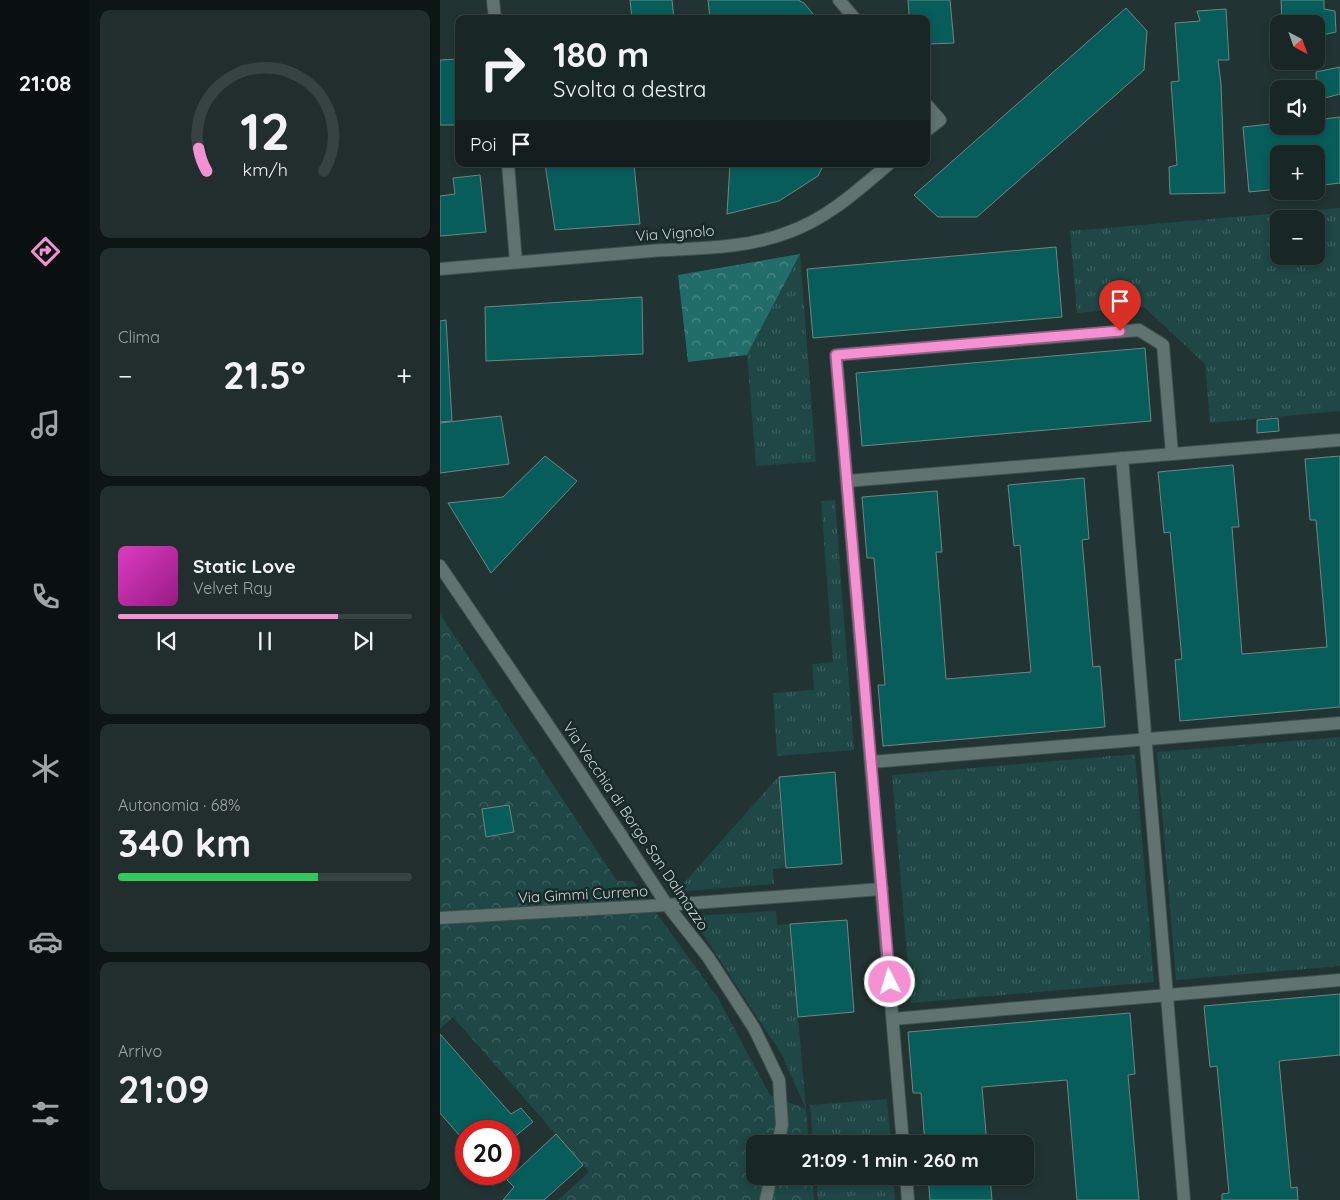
<!DOCTYPE html>
<html lang="it">
<meta charset="utf-8">
<style>
:root{--surface:#192626;--page:#222e2e;--text:#f1f3f6;--muted:#9fa5a7;--line:#374343;--accent:#f491d3}
body{margin:0;font-family:Quicksand,sans-serif;background:var(--page);color:var(--text);height:100vh;display:flex;flex-direction:column;font-size:19px;white-space:nowrap}
*{box-sizing:border-box;margin:0}
p{font-size:16px;color:var(--muted)}
.icon{flex:none;width:28px;height:28px;fill:none;stroke:currentColor;stroke-width:2;stroke-linecap:round;stroke-linejoin:round}
.map{position:relative;flex:1;overflow:hidden}
.details{display:flex;flex-direction:column;gap:10px;padding:10px;background:#0e1515;width:350px}
.details>*{flex:none}
.hud{position:absolute;left:15px;top:15px;width:475px;height:152px;border-radius:10px;box-shadow:0 2px 8px #0003,0 0 0 1px var(--line);background:#192626;color:var(--text);overflow:hidden}
.needle{width:32px;rotate:139deg}
.fabs{position:absolute;left:830px;top:15px;display:grid;gap:10px}
.fabs a{display:grid;place-items:center;width:55px;height:55px;border-radius:10px;background:var(--surface);box-shadow:0 2px 8px #0003,0 0 0 1px var(--line);font-size:25px}
.speed{position:absolute;left:15px;top:1120px;display:flex;gap:10px;font-size:25px;font-weight:700;text-align:center}
.speed>*{display:grid;place-content:center;width:65px;height:65px;border-radius:50%;background:var(--surface);box-shadow:0 2px 8px #0003,0 0 0 1px var(--line);line-height:1}
.speed .limit{border:8px solid #d22;background:#fff;color:#111}
.pin{position:absolute;display:grid;place-items:center;width:42px;height:42px;color:#fff;margin:-51px -21px;border-radius:50% 50% 50% 0;rotate:-45deg;box-shadow:0 0 5px #0007}
.pin .icon{rotate:45deg}
.me{position:absolute;width:55px;margin:-28px;rotate:355deg;stroke-linejoin:round;filter:drop-shadow(0 0 4px #0008)}
.turn{display:flex;align-items:center;gap:18px;height:105px;padding:0 15px;font-size:22px}
.turn .icon{width:65px;height:65px;stroke-width:2.5}
.turn b{display:block;font-size:35px;line-height:42px}
.then{display:flex;align-items:center;height:48px;padding:0 15px;background:#0003;gap:10px;font-size:19px}
.big{font-size:38px;font-weight:800;line-height:1.1}
.details .tile{flex:1;display:flex;flex-direction:column;justify-content:center;gap:8px;min-width:0;padding:0 18px;border-radius:10px;background:var(--page)}
.details .dial{align-items:center;gap:0}
.dial svg{height:130px;overflow:visible;fill:none;stroke:var(--line);stroke-width:7;stroke-linecap:round;text-anchor:middle}
.dial text{fill:var(--text);stroke:none}
.song{display:flex;align-items:center;gap:15px}
.cover{width:60px;height:60px;border-radius:8px;background:linear-gradient(135deg,hsl(310 70% 55%),hsl(310 70% 35%))}
.played{height:5px;border-radius:2px;background:linear-gradient(90deg,var(--accent) 75%,var(--line) 75%)}
.keys{display:flex;justify-content:space-around;direction:ltr}
.heat{display:flex;justify-content:space-between;align-items:center;font-size:28px;direction:ltr}
.charge{height:8px;border-radius:4px;background:linear-gradient(90deg,#34c759 68%,var(--line) 0)}
.trip{position:absolute;left:306px;top:1135px;width:288px;height:50px;border-radius:10px;background:var(--surface);box-shadow:0 2px 8px #0003,0 0 0 1px var(--line);font-weight:800;line-height:50px;text-align:center}
main{display:flex;flex:1;min-height:0}
.dock{display:flex;flex-direction:column;width:90px;justify-content:space-around;align-items:center;background:#0a0f0f;color:var(--muted)}
.dock .icon{width:35px;height:35px}
.dock .active{color:var(--accent)}
.dock b{font-size:22px;color:var(--text)}
.map>svg:first-child{display:block}
.grass{fill:url(#grass-tufts);fill-rule:evenodd}
.forest{fill:url(#forest-crowns)}
.park{fill:url(#park-crowns)}
.building{fill:#075d5a;stroke:#718583}
.lines{fill:none;stroke-linecap:round;stroke-linejoin:round}
.minor-casing{stroke:#3f4f4e;stroke-width:14}
.minor{stroke:#607371;stroke-width:12}
.route-casing{stroke:#9f5e89;stroke-width:12}
.route{stroke:#f491d3;stroke-width:9}
.labels{text-anchor:middle;dominant-baseline:central;stroke-width:5;stroke-linejoin:round;paint-order:stroke}
.street-label{font-size:15px;fill:#cbd6d5;stroke:#172928}
</style>
<main>
<nav class="dock">
<b>21:08</b>
<svg class="icon active" aria-label="directions" viewBox="0 0 24 24"><path d="M12 3l9 9-9 9-9-9zM9 14v-3h6M13 9l2 2-2 2"/></svg>
<svg class="icon" aria-label="music" viewBox="0 0 24 24"><path d="M9 18V5l10-2v13"/><circle cx="6" cy="18" r="3"/><circle cx="16" cy="16" r="3"/></svg>
<svg class="icon" aria-label="phone" viewBox="0 0 24 24"><path d="M5 4h4l2 5-3 2q2 4 5 5l2-3 5 2v4C11 20 4 13 5 4z"/></svg>
<svg class="icon" aria-label="climate" viewBox="0 0 24 24"><path d="M12 3v18M4 7l16 10M4 17L20 7"/></svg>
<svg class="icon" aria-label="car" viewBox="0 0 24 24"><path d="M5 17H2v-5l4-1 3-4h7l3 4 3 1v5h-3M9 17h6M6 11h13"/><circle cx="7" cy="17" r="2"/><circle cx="17" cy="17" r="2"/></svg>
<svg class="icon" aria-label="filters" viewBox="0 0 24 24"><path d="M4 7h16M4 17h16"/><circle cx="9" cy="7" r="2"/><circle cx="15" cy="17" r="2"/></svg>
</nav>
<section class="details">
<div class="tile dial"><svg viewBox="0 0 100 80">
<path d="M14 69A42 42 0 1 1 86 69"/>
<path d="M14 69A42 42 0 0 1 9 55" stroke="#f491d3"/>
<text x="50" y="56" font-size="32" font-weight="700">12</text>
<text x="50" y="72" font-size="11">km/h</text>
</svg></div>
<div class="tile"><p>Clima</p>
<div class="heat"><a>−</a><b class="big">21.5°</b><a>+</a></div>
</div>
<div class="tile">
<div class="song"><i class="cover"></i><div><b>Static Love</b><p>Velvet Ray</p></div></div>
<div class="played"></div>
<div class="keys"><svg class="icon" aria-label="previous" viewBox="0 0 24 24"><path d="M18 5L8 12l10 7zM5 5v14"/></svg><svg class="icon" aria-label="pause" viewBox="0 0 24 24"><path d="M8 5v14M16 5v14"/></svg><svg class="icon" aria-label="next" viewBox="0 0 24 24"><path d="M6 5l10 7-10 7zM19 5v14"/></svg></div>
</div>
<div class="tile"><p>Autonomia · 68%</p><b class="big">340 km</b><div class="charge"></div></div>
<div class="tile"><p>Arrivo</p><b class="big">21:09</b></div>
</section>
<div class="map">
<svg width="900" height="1200" viewBox="0 0 900 1200">
<defs>
<pattern id="grass-tufts" width="24" height="20" patternUnits="userSpaceOnUse" patternTransform="scale(1.25)"><rect width="24" height="20" fill="#1e4745"/><path d="M3 7l-1-3M5 7V3M7 7l1-3M15 17l-1-3M17 17v-4M19 17l1-3" fill="none" stroke="#3d615f"/></pattern>
<pattern id="forest-crowns" width="20" height="18" patternUnits="userSpaceOnUse" patternTransform="scale(1.25)"><rect width="20" height="18" fill="#226d69"/><path d="M2 6a3 3 0 1 1 6 0M12 15a3 3 0 1 1 6 0" fill="none" stroke="#4b8884"/></pattern>
<pattern id="park-crowns" width="20" height="18" patternUnits="userSpaceOnUse" patternTransform="scale(1.25)"><rect width="20" height="18" fill="#1e4745"/><path d="M2 6a3 3 0 1 1 6 0M12 15a3 3 0 1 1 6 0" fill="none" stroke="#3d615f"/></pattern>
</defs>
<rect width="100%" height="100%" fill="#213332"/>
<g class="grass">
<path d="M900 208V411L770 423 765 364 704 307 637 313 630 231ZM839 219H876V256H839Z"/>
<path d="M360 254 376 462 316 466 307 355Z"/>
<path d="M395 500 414 750 337 756 333 693 374 690 372 664 393 662 381 501Z"/>
<path d="M900 737V966L736 980 717 752Z"/>
<path d="M695 754 714 982 471 1003 452 775Z"/>
<path d="M338 777 346 868 333 869 334 884 236 892Z"/>
<path d="M336 911 337 925 350 924 366 1109 342 1055 251 916Z"/>
<path d="M447 1099 451 1144H373L370 1105Z"/>
<path d="M376 1176H453L455 1200H378Z"/>
</g>
<path class="forest" d="M360 254 307 355 248 362 238 275Z"/>
<path class="park" d="M0 614 177 881H193L278 998 330 1095 366 1109 369 1144H315V1176H372L374 1200H118L149 1172 13 1017 0 1029Z"/>
<g class="building">
<path d="M190 0H232L234 19H192Z"/>
<path d="M268 0H358L364 3 377 19H270Z"/>
<path d="M468 0H510L514 43 489 44 486 40V19H472L469 14Z"/>
<path d="M841 0H884V9L895 11 896 32 883 35 884 66 845 70 844 61H876V24H839V34H834L832 22 842 21Z"/>
<path d="M686 8 707 31 704 70 537 217H498L474 195Z"/>
<path d="M786 9 789 60H778L781 84 785 193 730 194 729 167 737 165 731 82 739 81 735 23 760 21 757 11Z"/>
<path d="M19 59V125H0V60Z"/>
<path d="M900 67V94L877 100 876 72Z"/>
<path d="M900 117V183L876 186V154H839V189L809 192 803 127 839 123V126H876V120Z"/>
<path d="M105 164H194L200 224 115 230Z"/>
<path d="M290 164H384L378 176 339 201 287 214Z"/>
<path d="M40 175 46 232 0 236V196L15 194 13 178Z"/>
<path d="M616 247 622 317 373 338 367 269Z"/>
<path d="M202 297 203 354 46 361 45 307Z"/>
<path d="M6 320 12 421 0 422V321Z"/>
<path d="M705 348 711 421 422 446 416 373Z"/>
<path d="M61 416 69 464 0 473V423Z"/>
<path d="M838 418 839 431 817 433V420Z"/>
<path d="M105 456 137 481 51 573 8 503 63 497Z"/>
<path d="M900 456V707L740 721 735 660 742 659 730 532 724 533 718 472 793 465 799 527H792L802 654 887 647 876 520H870L865 459Z"/>
<path d="M644 478 649 539 642 540 653 667 660 666 665 727 443 746 438 685H445L434 558H427L422 497 497 491 502 552H496L506 679 591 672 580 545 574 546 568 485Z"/>
<path d="M395 772 402 864 346 868 339 777Z"/>
<path d="M69 805 74 832 46 837 42 809Z"/>
<path d="M407 920 414 1012 358 1017 350 924Z"/>
<path d="M900 994V1055L839 1061 851 1188 857 1187 858 1200H782V1194L789 1193 777 1066 770 1067 764 1006Z"/>
<path d="M690 1013 695 1074 688 1075 699 1200H637L627 1080 542 1087 547 1144H485L481 1093H473L468 1032Z"/>
<path d="M0 1034 71 1114 81 1108 93 1122 69 1141V1131H26V1143L0 1113Z"/>
<path d="M116 1134 143 1165 104 1200H63L74 1187 67 1180Z"/>
<path d="M488 1176H550L552 1200H490Z"/>
</g>
<g class="lines">
<g class="minor-casing">
<g id="minor">
<path d="M53 0 55 19"/>
<path d="M399 0 415 19"/>
<path d="M486 104 500 120 486 131"/>
<path d="M68 164 76 262"/>
<path d="M0 269C70 263 141 257 211 251 257 248 306 249 349 232 388 218 418 190 449 164"/>
<path d="M682 458 744 1200"/>
<path d="M407 481 900 440"/>
<path d="M0 566 129 756 227 905 268 957 314 1028 339 1080 342 1125 338 1144"/>
<path d="M431 762 900 723"/>
<path d="M0 918 227 905 442 889"/>
<path d="M453 1019 900 980"/>
<path d="M463 1144 396 355 699 330 723 345 732 454"/>
<path d="M466 1176 468 1200"/>
<path d="M326 1200 331 1176"/>
</g>
</g>
<use href="#minor" class="minor"/>
</g>
<g class="lines">
<g class="route-casing">
<path id="route" d="M450 982 396 355 680 331"/>
</g>
<use href="#route" class="route"/>
</g>
<g class="labels">
<g class="street-label">
<text transform="translate(235 233) rotate(-4)">Via Vignolo</text>
<text transform="translate(196 826) rotate(56)">Via Vecchia di Borgo San Dalmazzo</text>
<text transform="translate(143 894) rotate(-3)">Via Gimmi Curreno</text>
</g>
</g>
</svg>
<div class="fabs">
<a><svg class="needle" viewBox="-14 -14 28 28"><path d="M0-13l5 13h-10z" fill="#e53935"/><path d="M0 13l5-13h-10z" fill="#9fa5a7"/></svg></a>
<a><svg class="icon" aria-label="sound" viewBox="0 0 24 24"><path d="M4 9h4l5-4v14l-5-4H4zM17 9q2 3 0 6"/></svg></a>
<a>+</a>
<a>−</a>
</div>
<div class="speed"><div class="limit">20</div></div>
<div class="pin" style="left:680px;top:331px;background:#d93025"><svg class="icon" aria-label="arrive" viewBox="0 0 24 24"><path d="M6 21V4h12l-3 4 3 4H6"/></svg></div>
<svg class="me" style="left:450px;top:982px" viewBox="-20 -20 40 40"><circle r="17" fill="#f491d3" stroke="#fff" stroke-width="3"/><path d="M0-11L8 9 0 5-8 9z" fill="#fff"/></svg>
<div class="trip">21:09 · 1 min · 260 m</div>
<div class="hud">
<div class="turn"><svg class="icon" aria-label="right" viewBox="0 0 24 24"><path d="M7 20v-9h11M14 6l5 5-5 5"/></svg><div><b>180 m</b>Svolta a destra</div></div>
<div class="then">Poi<svg class="icon" aria-label="arrive" viewBox="0 0 24 24"><path d="M6 21V4h12l-3 4 3 4H6"/></svg></div>
</div>
</div>
</main>
